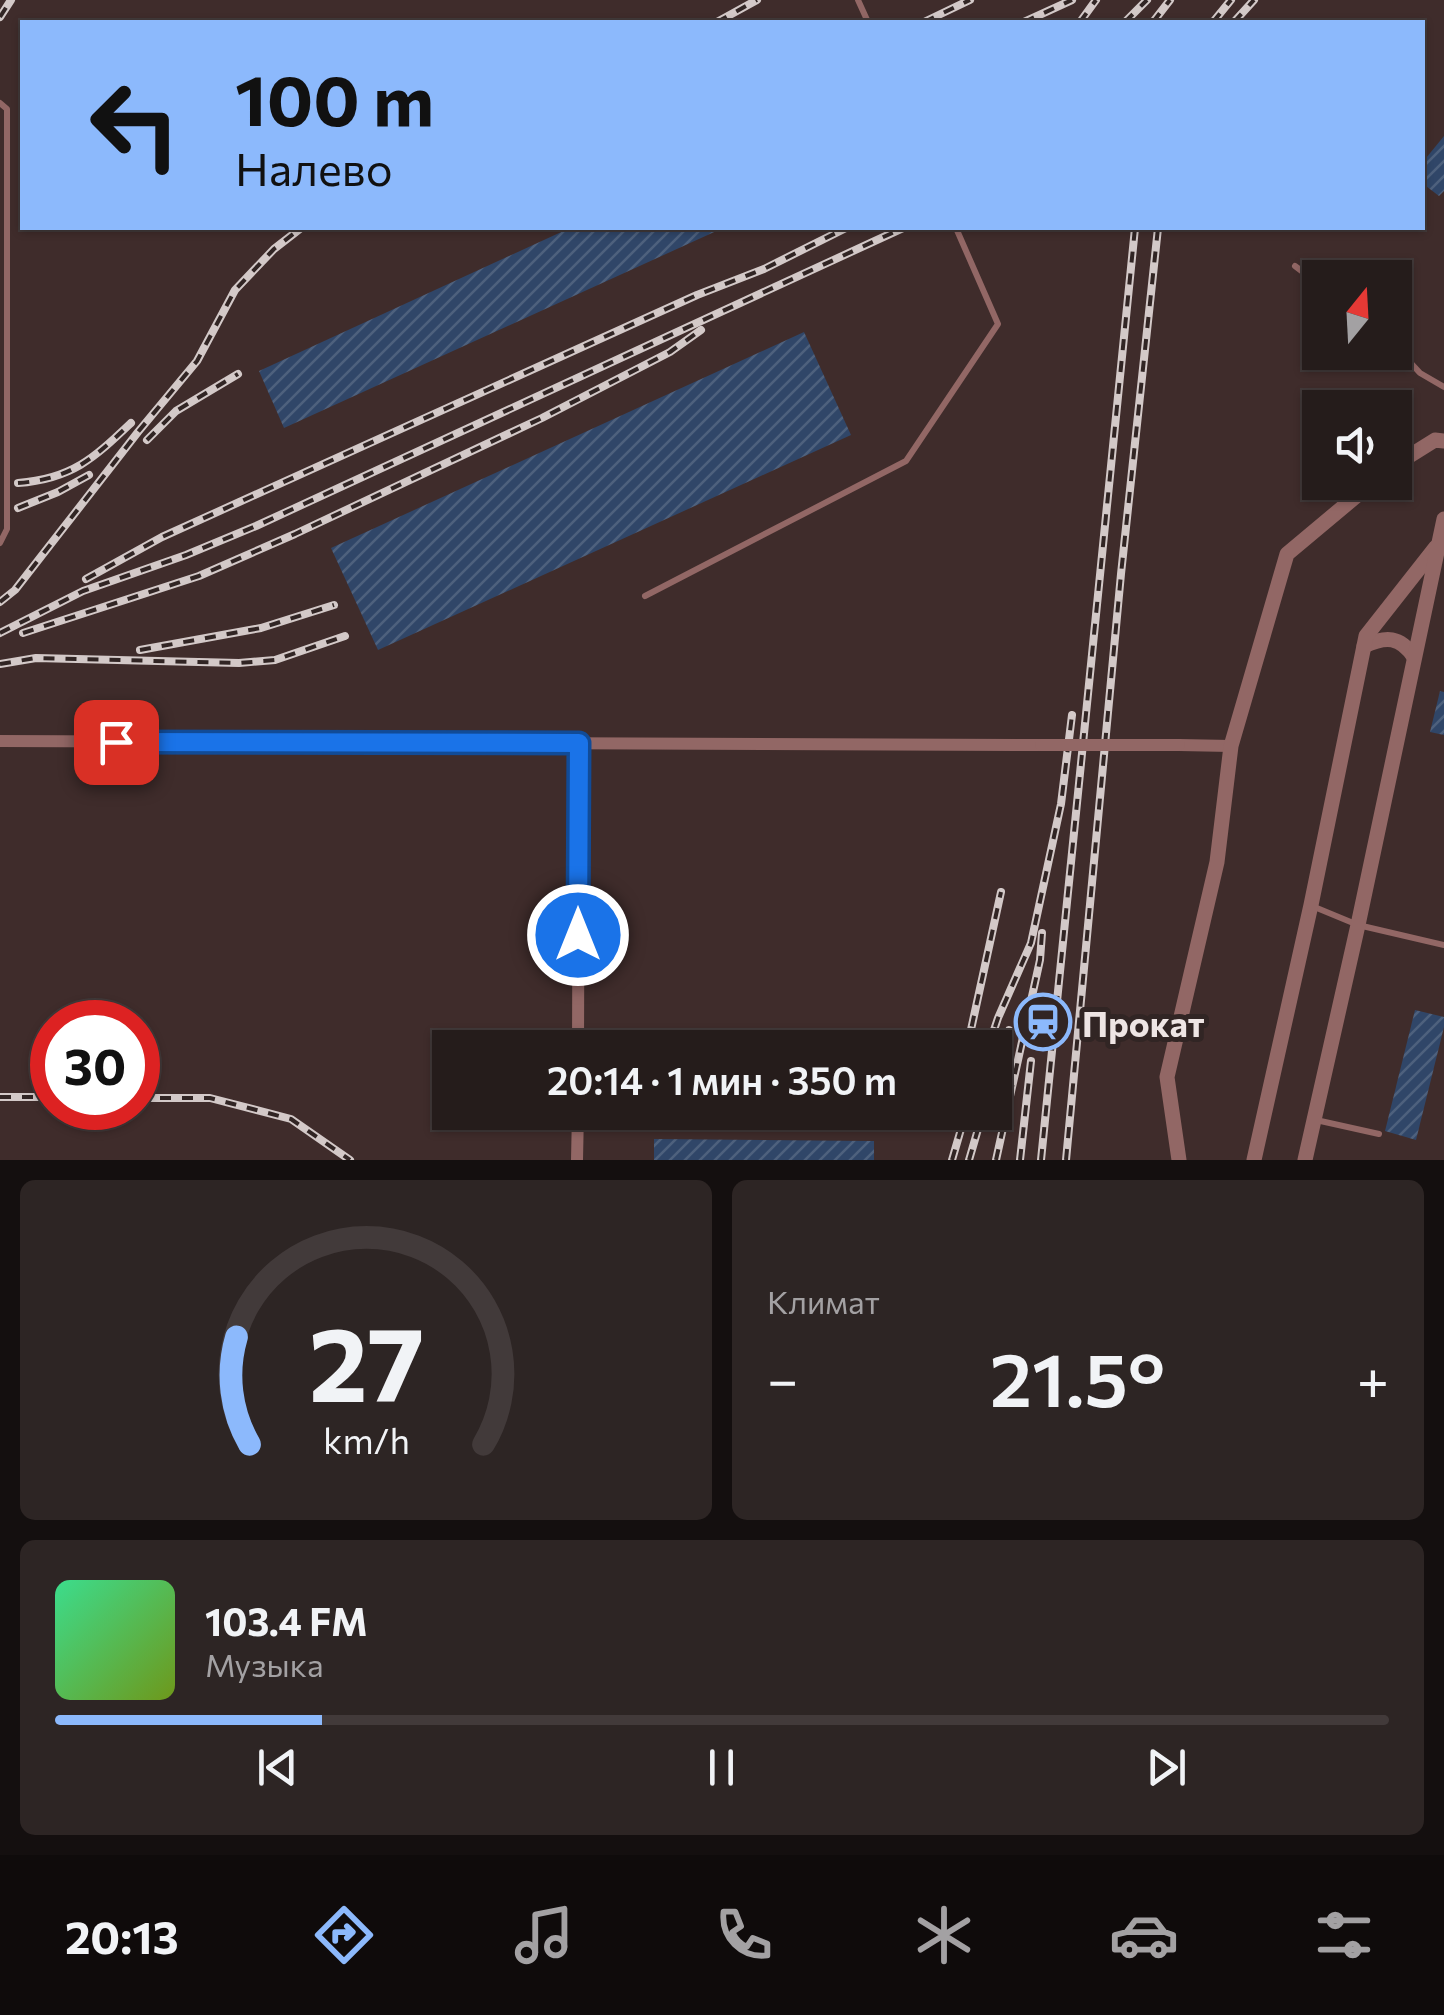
<!DOCTYPE html>
<html lang="ru">
<meta charset="utf-8">
<style>
:root{--surface:#251c1b;--page:#2d2524;--text:#f1f3f6;--muted:#a3a1a3;--line:#423a3a;--accent:#8cb9fc}
body{margin:0;font-family:Commissioner,sans-serif;background:var(--page);color:var(--text);height:100vh;display:flex;flex-direction:column;font-size:38px;white-space:nowrap}
*{box-sizing:border-box;margin:0}
p{font-size:32px;color:var(--muted)}
.icon{flex:none;width:55px;height:55px;fill:none;stroke:currentColor;stroke-width:2;stroke-linecap:round;stroke-linejoin:round}
.map{position:relative;height:1160px;overflow:hidden}
.panel{display:flex;flex-direction:column;gap:20px;padding:20px;background:#140f0f;flex:1}
.panel>*{flex:none}
.top-card{position:absolute;left:20px;top:20px;width:1405px;height:210px;border-radius:0px;box-shadow:0 2px 8px #0004,0 0 0 2px var(--line);background:#8cb9fc;color:#111;overflow:hidden}
.needle{width:65px;rotate:18deg}
.fabs{position:absolute;left:1302px;top:260px;display:grid;gap:20px}
.fabs a{display:grid;place-items:center;width:110px;height:110px;border-radius:0px;background:var(--surface);box-shadow:0 2px 8px #0004,0 0 0 2px var(--line);font-size:50px}
.speed{position:absolute;left:30px;top:1000px;display:flex;gap:20px;font-size:50px;font-weight:700;text-align:center}
.speed>*{display:grid;place-content:center;width:130px;height:130px;border-radius:50%;background:var(--surface);box-shadow:0 2px 8px #0004,0 0 0 2px var(--line);line-height:1}
.speed .limit{border:15px solid #d22;background:#fff;color:#111}
.pin{position:absolute;display:grid;place-items:center;width:85px;height:85px;color:#fff;margin:-42px;border-radius:20px;box-shadow:0 5px 15px #0006}
.me{position:absolute;width:110px;margin:-55px;rotate:0deg;stroke-linejoin:round;filter:drop-shadow(0 0 8px #0008)}
.turn{display:flex;align-items:center;gap:35px;height:210px;padding:0 50px;font-size:45px}
.turn .icon{width:130px;height:130px;stroke-width:2.5}
.turn b{display:block;font-size:70px;line-height:85px}
.big{font-size:75px;font-weight:600;line-height:1.1}
.panel .widget{flex:1;display:flex;flex-direction:column;justify-content:center;gap:15px;min-width:0;padding:0 35px;border-radius:15px;background:var(--page)}
.panel .dial{align-items:center;gap:0}
.dial svg{height:260px;overflow:visible;fill:none;stroke:var(--line);stroke-width:7;stroke-linecap:round;text-anchor:middle}
.dial text{fill:var(--text);stroke:none}
.song{display:flex;align-items:center;gap:30px}
.cover{width:120px;height:120px;border-radius:15px;background:linear-gradient(135deg,hsl(150 70% 55%),hsl(80 70% 35%))}
.played{height:10px;border-radius:5px;background:linear-gradient(90deg,var(--accent) 20%,var(--line) 20%)}
.keys{display:flex;justify-content:space-around;direction:ltr}
.heat{display:flex;justify-content:space-between;align-items:center;font-size:55px;direction:ltr}
.panel .tiles{flex:1;display:grid;gap:20px;grid-template-columns:1fr 1fr}
.widget:last-child{grid-column:span 2}
.trip{position:absolute;left:432px;top:1030px;width:580px;height:100px;border-radius:0px;background:var(--surface);box-shadow:0 2px 8px #0004,0 0 0 2px var(--line);font-weight:600;line-height:100px;text-align:center}
.dock{display:flex;height:160px;justify-content:space-around;align-items:center;background:#0f0b0b;color:var(--muted)}
.dock .icon{width:70px;height:70px}
.dock .active{color:var(--accent)}
.dock b{font-size:45px;color:var(--text)}
.map>svg:first-child{display:block}
.built{fill:#3f2c2b;fill-rule:evenodd}
.building{fill:url(#building-hatch)}
.lines{fill:none;stroke-linecap:round;stroke-linejoin:round}
.service{stroke:#926765;stroke-width:6}
.minor{stroke:#926765;stroke-width:12}
.tertiary{stroke:#926765;stroke-width:15}
.rail-casing{stroke:#d3c9c8;stroke-width:8}
.rail{stroke:#312524;stroke-width:4;stroke-dasharray:11;stroke-linecap:butt}
.minor-bridge{stroke:#926765;stroke-width:12}
.route-casing{stroke:#114b97;stroke-width:25}
.route{stroke:#1a73e8;stroke-width:18}
.labels{text-anchor:middle;dominant-baseline:central;stroke-width:10;stroke-linejoin:round;paint-order:stroke}
.poi-label{font-size:35px;font-weight:bold;fill:#eee5e4;stroke:#312524;text-anchor:start}
</style>
<div class="map">
<svg width="1444" height="1160" viewBox="0 0 1444 1160">
<defs>
<pattern id="building-hatch" width="6" height="6" patternUnits="userSpaceOnUse" patternTransform="scale(2.5)"><rect width="6" height="6" fill="#304668"/><path d="M-1 1l2-2M0 6l6-6M5 7l2-2" fill="none" stroke="#4e617d"/></pattern>
</defs>
<rect width="100%" height="100%" fill="#312524"/>
<path class="built" d="M0 0H1444V1160H0ZM22 22H1422V228H22ZM1320 278H1395V352H1320ZM1320 408H1395V482H1320ZM52 1022H138V1108H52ZM450 1048H995V1112H450Z"/>
<g class="building">
<path d="M1444 136V191L1439 196 1422 183V163Z"/>
<path d="M570 228H723L284 428 259 371Z"/>
<path d="M804 332 851 435 378 650 331 548Z"/>
<path d="M1440 691 1444 692V735L1430 732Z"/>
<path d="M1415 1010 1444 1017V1027L1416 1140 1385 1131Z"/>
<path d="M654 1139 874 1141V1160H654Z"/>
</g>
<g class="lines">
<g class="service">
<path d="M858 0 868 22"/>
<path d="M0 103 7 109V529L0 543"/>
<path d="M1295 266 1320 285"/>
<path d="M1395 346 1420 373 1444 387"/>
<path d="M645 596 906 461 998 324 956 228"/>
<path d="M1312 906 1358 925 1444 945"/>
<path d="M1316 1120 1379 1134"/>
</g>
<g class="minor">
<path d="M0 741 1041 745"/>
<path d="M1179 745 1231 746"/>
<path d="M578 1048 579 743"/>
<path d="M577 1160 578 1112"/>
</g>
<g class="tertiary">
<path d="M1395 465 1435 440 1444 441"/>
<path d="M1364 646C1386 636 1400 636 1414 657"/>
<path d="M1179 1160 1167 1077 1217 862 1231 746 1287 554 1373 482"/>
<path d="M1254 1160 1311 905 1366 636 1436 547"/>
<path d="M1305 1160 1358 925 1444 519"/>
</g>
<g class="rail-casing">
<g id="rail">
<path d="M0 17 11 0"/>
<path d="M717 22 757 0"/>
<path d="M924 22 970 0"/>
<path d="M1024 22 1072 0"/>
<path d="M1080 22 1096 0"/>
<path d="M1125 22 1147 0"/>
<path d="M1153 22 1170 0"/>
<path d="M1213 22 1231 0"/>
<path d="M1234 22 1254 0"/>
<path d="M147 440 176 411 238 374"/>
<path d="M18 483C72 479 94 458 131 423"/>
<path d="M18 508 58 492 89 475"/>
<path d="M86 579 162 537 697 295 764 269 846 228"/>
<path d="M0 602 15 590 138 432 197 361 235 290 274 249 301 228"/>
<path d="M0 633 83 591 186 555 256 526 903 228"/>
<path d="M23 633 199 576 295 534 542 418 670 352 701 330"/>
<path d="M140 650 261 628 334 605"/>
<path d="M0 664 36 658 239 663 275 660 345 636"/>
<path d="M967 1048 1001 892"/>
<path d="M988 1048 998 1018 1031 943 1061 804 1072 715"/>
<path d="M995 1075 1009 1030"/>
<path d="M0 1097H52"/>
<path d="M138 1098H210L291 1119 350 1160"/>
<path d="M952 1160 966 1112"/>
<path d="M969 1160 983 1112"/>
<path d="M996 1160 1040 960 1042 933"/>
<path d="M1020 1160 1031 1061"/>
<path d="M1041 1160 1135 228"/>
<path d="M1066 1160 1121 574 1158 228"/>
</g>
</g>
<use href="#rail" class="rail"/>
<path class="minor-bridge" d="M1041 745H1179"/>
</g>
<g class="lines">
<g class="route-casing">
<path id="route" d="M116 742 579 743 578 935"/>
</g>
<use href="#route" class="route"/>
</g>
<defs>
<g id="station-ring" transform="scale(2.875)"><circle r="9.5" fill="#312524" stroke="#8cb9fc" stroke-width="1.5"/><path d="M-3-6H3Q5-6 5-4V2Q5 4 3 4L4.5 6H3L1.5 4h-3L-3 6H-4.5L-3 4Q-5 4-5 2V-4Q-5-6-3-6ZM-3.5-4v3h7v-3ZM-3.5 1v1.5H-2V1ZM2 1v1.5H3.5V1Z" fill="#8cb9fc"/></g>
</defs>
<g fill-rule="evenodd">
<use href="#station-ring" x="1043" y="1022"/>
</g>
<g class="labels">
<g class="poi-label">
<text x="1082" y="1022">Прокат</text>
</g>
</g>
</svg>
<div class="fabs">
<a><svg class="needle" viewBox="-14 -14 28 28"><path d="M0-13l5 13h-10z" fill="#e53935"/><path d="M0 13l5-13h-10z" fill="#a3a1a3"/></svg></a>
<a><svg class="icon" aria-label="sound" viewBox="0 0 24 24"><path d="M4 9h4l5-4v14l-5-4H4zM17 9q2 3 0 6"/></svg></a>
</div>
<div class="speed"><div class="limit">30</div></div>
<div class="pin" style="left:116px;top:742px;background:#d93025"><svg class="icon" aria-label="arrive" viewBox="0 0 24 24"><path d="M6 21V4h12l-3 4 3 4H6"/></svg></div>
<svg class="me" style="left:578px;top:935px" viewBox="-20 -20 40 40"><circle r="17" fill="#1a73e8" stroke="#fff" stroke-width="3"/><path d="M0-11L8 9 0 5-8 9z" fill="#fff"/></svg>
<div class="trip">20:14 · 1 мин · 350 m</div>
<div class="top-card">
<div class="turn"><svg class="icon" aria-label="left" viewBox="0 0 24 24"><path d="M17 20v-9H6M10 6l-5 5 5 5"/></svg><div><b>100 m</b>Налево</div></div>
</div>
</div>
<section class="panel">
<div class="tiles">
<div class="widget dial"><svg viewBox="0 0 100 80">
<path d="M14 69A42 42 0 1 1 86 69"/>
<path d="M14 69A42 42 0 0 1 10 36" stroke="#8cb9fc"/>
<text x="50" y="56" font-size="32" font-weight="700">27</text>
<text x="50" y="72" font-size="11">km/h</text>
</svg></div>
<div class="widget"><p>Климат</p>
<div class="heat"><a>−</a><b class="big">21.5°</b><a>+</a></div>
</div>
<div class="widget">
<div class="song"><i class="cover"></i><div><b>103.4 FM</b><p>Музыка</p></div></div>
<div class="played"></div>
<div class="keys"><svg class="icon" aria-label="previous" viewBox="0 0 24 24"><path d="M18 5L8 12l10 7zM5 5v14"/></svg><svg class="icon" aria-label="pause" viewBox="0 0 24 24"><path d="M8 5v14M16 5v14"/></svg><svg class="icon" aria-label="next" viewBox="0 0 24 24"><path d="M6 5l10 7-10 7zM19 5v14"/></svg></div>
</div>
</div>
</section>
<nav class="dock">
<b>20:13</b>
<svg class="icon active" aria-label="directions" viewBox="0 0 24 24"><path d="M12 3l9 9-9 9-9-9zM9 14v-3h6M13 9l2 2-2 2"/></svg>
<svg class="icon" aria-label="music" viewBox="0 0 24 24"><path d="M9 18V5l10-2v13"/><circle cx="6" cy="18" r="3"/><circle cx="16" cy="16" r="3"/></svg>
<svg class="icon" aria-label="phone" viewBox="0 0 24 24"><path d="M5 4h4l2 5-3 2q2 4 5 5l2-3 5 2v4C11 20 4 13 5 4z"/></svg>
<svg class="icon" aria-label="climate" viewBox="0 0 24 24"><path d="M12 3v18M4 7l16 10M4 17L20 7"/></svg>
<svg class="icon" aria-label="car" viewBox="0 0 24 24"><path d="M5 17H2v-5l4-1 3-4h7l3 4 3 1v5h-3M9 17h6M6 11h13"/><circle cx="7" cy="17" r="2"/><circle cx="17" cy="17" r="2"/></svg>
<svg class="icon" aria-label="filters" viewBox="0 0 24 24"><path d="M4 7h16M4 17h16"/><circle cx="9" cy="7" r="2"/><circle cx="15" cy="17" r="2"/></svg>
</nav>
